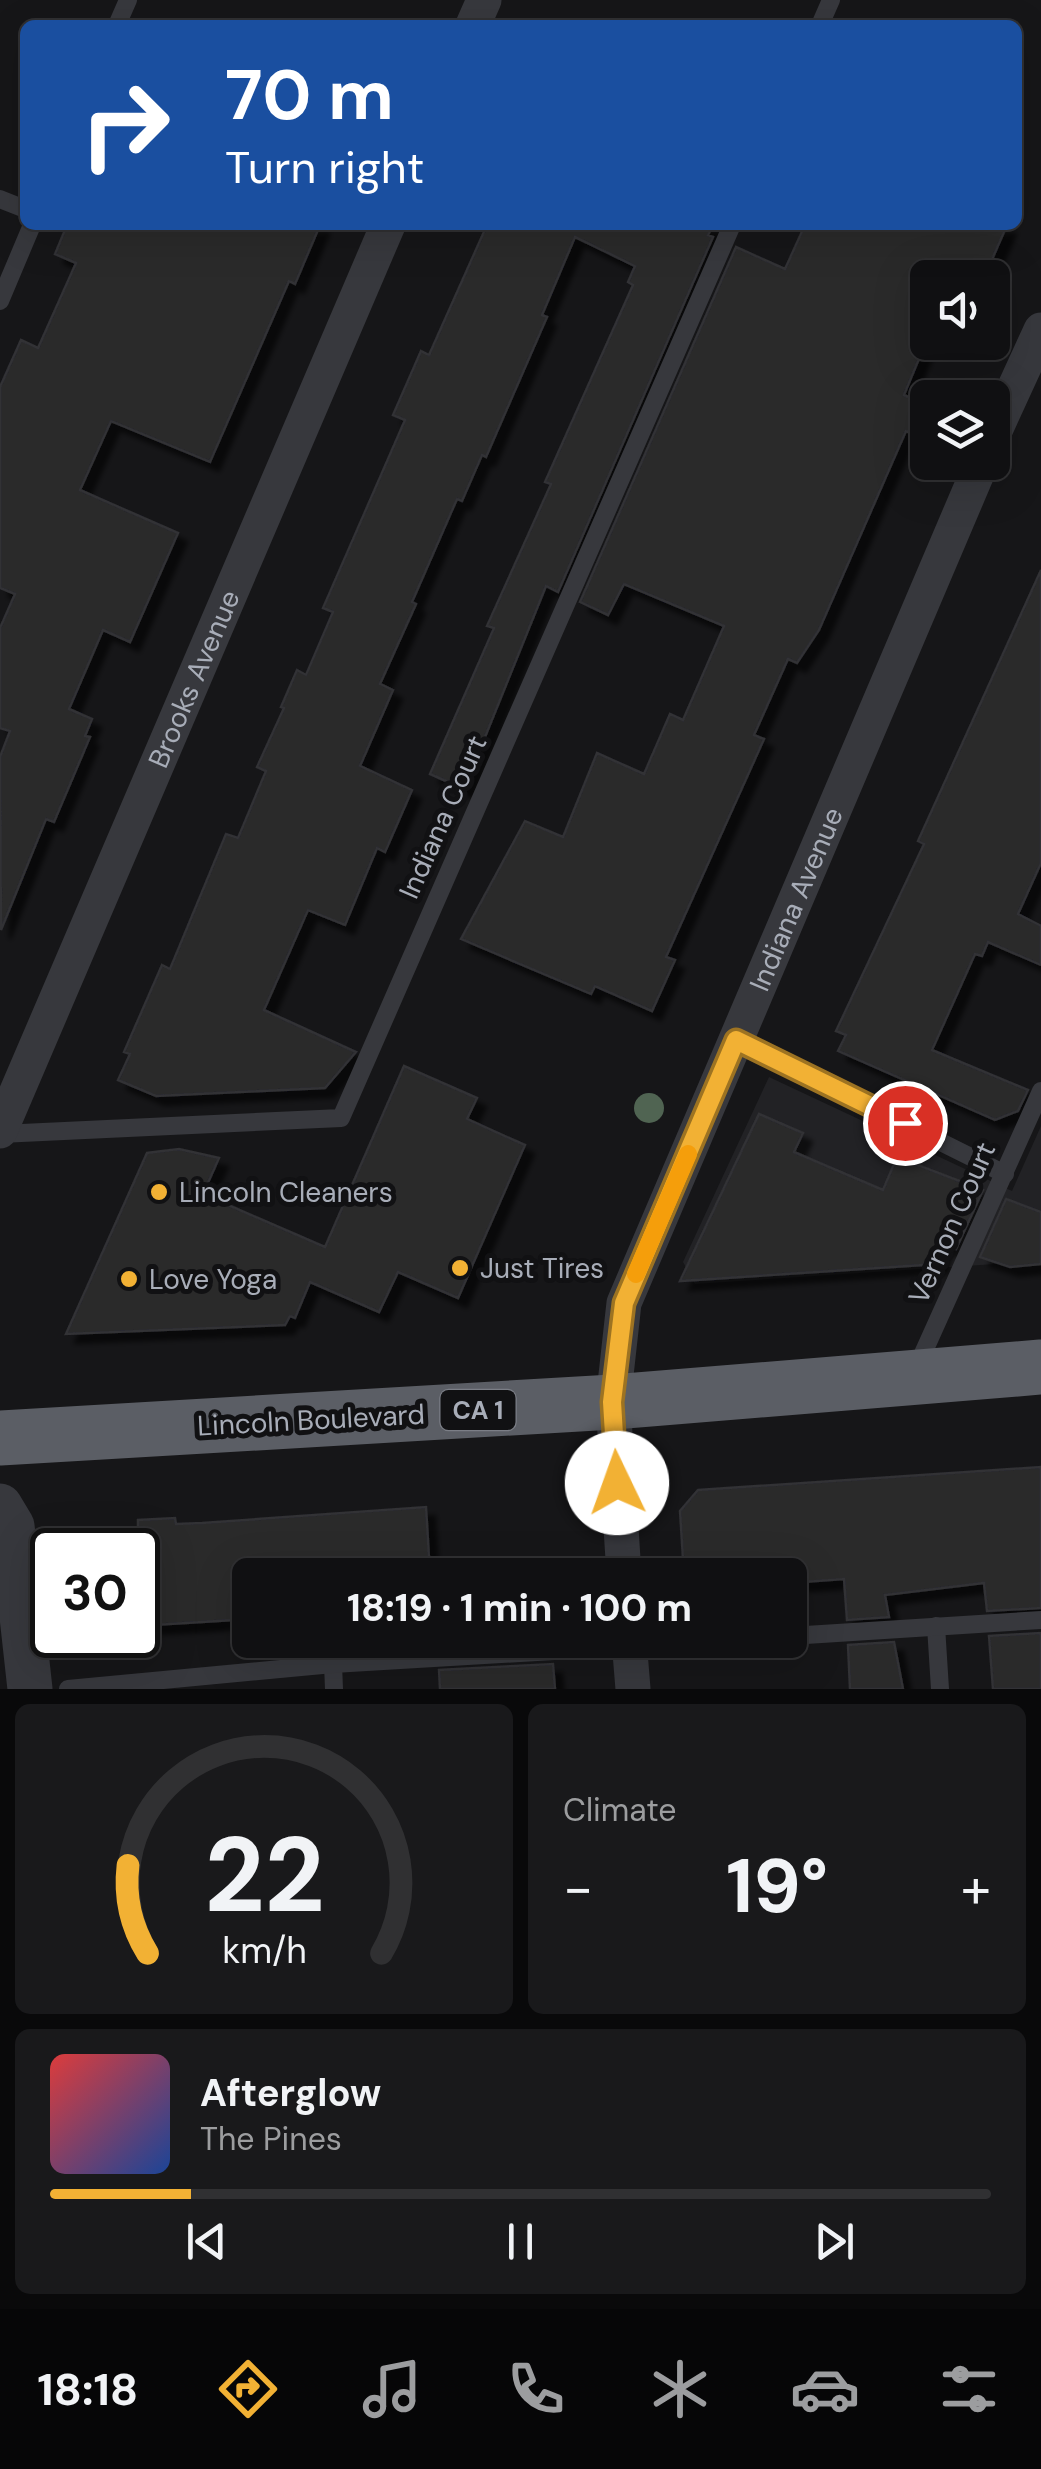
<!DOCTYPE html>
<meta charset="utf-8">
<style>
:root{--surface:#101012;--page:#19191b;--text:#f1f3f6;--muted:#9c9d9f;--line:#303032;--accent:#f2b134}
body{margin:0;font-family:"DM Sans",sans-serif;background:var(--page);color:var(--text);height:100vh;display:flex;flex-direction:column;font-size:38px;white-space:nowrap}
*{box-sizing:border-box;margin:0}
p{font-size:32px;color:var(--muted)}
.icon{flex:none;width:55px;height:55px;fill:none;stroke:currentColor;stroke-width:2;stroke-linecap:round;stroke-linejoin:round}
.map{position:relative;height:1689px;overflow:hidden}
.drawer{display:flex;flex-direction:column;gap:15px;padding:15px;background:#09090a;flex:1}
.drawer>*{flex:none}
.top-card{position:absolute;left:20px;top:20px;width:1002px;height:210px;border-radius:15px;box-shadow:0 10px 40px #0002,0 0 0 2px var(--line);background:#1a4fa0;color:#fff;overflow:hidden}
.controls{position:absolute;left:910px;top:260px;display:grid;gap:20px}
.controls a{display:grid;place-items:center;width:100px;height:100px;border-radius:15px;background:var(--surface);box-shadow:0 10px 40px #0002,0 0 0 2px var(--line);font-size:50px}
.speed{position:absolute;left:30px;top:1528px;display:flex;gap:20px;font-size:50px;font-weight:700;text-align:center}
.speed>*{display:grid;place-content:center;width:130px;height:130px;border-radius:50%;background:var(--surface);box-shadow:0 10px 40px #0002,0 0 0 2px var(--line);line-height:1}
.speed .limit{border:5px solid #111;border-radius:15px;background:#fff;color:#111}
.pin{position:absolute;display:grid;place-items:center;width:85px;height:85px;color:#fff;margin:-42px;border:5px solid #fff;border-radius:50%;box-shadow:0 2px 10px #0007}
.me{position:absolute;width:110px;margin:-55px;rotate:357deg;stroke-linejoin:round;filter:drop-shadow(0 0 8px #0008)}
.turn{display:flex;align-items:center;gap:35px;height:210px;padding:0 40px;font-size:45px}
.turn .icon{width:130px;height:130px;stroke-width:2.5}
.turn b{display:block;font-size:70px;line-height:85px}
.big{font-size:75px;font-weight:700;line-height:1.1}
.drawer .card{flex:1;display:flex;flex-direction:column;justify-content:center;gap:15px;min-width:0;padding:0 35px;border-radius:15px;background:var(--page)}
.drawer .dial{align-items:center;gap:0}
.dial svg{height:260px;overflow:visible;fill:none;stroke:var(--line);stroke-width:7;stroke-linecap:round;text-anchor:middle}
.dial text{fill:var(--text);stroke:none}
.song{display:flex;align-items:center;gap:30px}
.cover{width:120px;height:120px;border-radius:15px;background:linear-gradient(135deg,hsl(0 70% 55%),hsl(220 70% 35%))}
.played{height:10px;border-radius:5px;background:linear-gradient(90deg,var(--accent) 15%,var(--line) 15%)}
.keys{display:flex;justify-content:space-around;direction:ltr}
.heat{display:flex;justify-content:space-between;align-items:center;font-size:55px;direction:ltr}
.drawer .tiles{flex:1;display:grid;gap:15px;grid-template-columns:1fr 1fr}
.card:last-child{grid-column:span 2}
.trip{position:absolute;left:232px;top:1558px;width:575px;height:100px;border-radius:15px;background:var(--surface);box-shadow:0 10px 40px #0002,0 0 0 2px var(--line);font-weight:700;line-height:100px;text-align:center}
.tab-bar{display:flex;height:160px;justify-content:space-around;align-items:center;background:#060607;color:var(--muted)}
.tab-bar .icon{width:70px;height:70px}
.tab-bar .current{color:var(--accent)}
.tab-bar b{font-size:45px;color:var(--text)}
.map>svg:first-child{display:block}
.built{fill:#222225}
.building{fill:#29292c;stroke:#303034;stroke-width:2.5;filter:url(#shadow)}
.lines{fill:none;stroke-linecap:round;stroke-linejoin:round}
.service{stroke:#37383d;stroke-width:18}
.minor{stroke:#37383d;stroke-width:35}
.tertiary{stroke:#37383d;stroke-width:45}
.trunk{stroke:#5b5e65;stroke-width:55}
.tree{fill:#506452}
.route-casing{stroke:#9d7322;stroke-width:25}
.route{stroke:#f2b134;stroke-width:18}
.slow{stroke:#f59e0b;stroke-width:18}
.poi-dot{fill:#f2b134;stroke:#111113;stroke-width:4}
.labels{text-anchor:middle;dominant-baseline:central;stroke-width:10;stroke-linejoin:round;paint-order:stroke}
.shield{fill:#111113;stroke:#7b7e86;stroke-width:2.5}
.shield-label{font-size:25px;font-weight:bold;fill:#a8adb8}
.street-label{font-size:28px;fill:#a8adb8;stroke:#111113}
.poi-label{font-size:28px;fill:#a8adb8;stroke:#111113;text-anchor:start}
</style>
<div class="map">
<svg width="1041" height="1689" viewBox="0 0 1041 1689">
<defs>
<filter id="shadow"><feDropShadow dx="9" dy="9" stdDeviation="2.5" flood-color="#0009"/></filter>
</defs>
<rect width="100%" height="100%" fill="#161618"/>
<path class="built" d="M769 1077 1012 1191 1041 1126V1261L695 1284 683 1262Z"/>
<g class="building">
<path d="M67 225H320L295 284 289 281 210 462 111 421 80 490 178 533 130 642 103 630 69 709 92 719 85 736 90 737 54 822 46 819 1 930 0 757 10 731 0 728V628L15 594 0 588V387L21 340 38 348 76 263 55 254Z"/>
<path d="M487 225H713L708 235 713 237 558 592 546 586 464 789 430 774 494 628 487 626 551 484 545 482 633 285 628 282 635 266 575 237 542 315 547 317 486 457 482 455 462 501 457 499 412 602 416 604 380 684 393 690 360 766 412 790 385 852 377 848 345 925 308 910 264 1010 356 1052 325 1088 156 1096 118 1080 130 1054 124 1052 162 965 170 969 226 834 238 838 266 771 257 767 284 708 281 707 297 670 306 675 333 612 323 608 405 420 393 415 421 351 429 355Z"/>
<path d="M805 225H1007L984 278H928V337L904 395 926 405 914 435 906 431 819 630 797 663 788 659 754 735 764 739 666 957 675 960 652 1011 595 986 591 994 461 939 525 821 563 837 597 753 644 774 670 714 683 720 724 626 624 584 608 615 580 602 736 247 785 269Z"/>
<path d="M1041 570V863L1018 914 1041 926V965L988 942 982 956 975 954 932 1050 1028 1090 1018 1111 995 1120 838 1051 846 1035 836 1031 924 844 918 841Z"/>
<path d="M404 1066 477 1098 467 1119 525 1145 458 1298 398 1272 379 1312 310 1282 295 1318 290 1316 285 1325 66 1334 147 1153 179 1149 219 1158 203 1194 325 1247Z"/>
<path d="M759 1114 803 1133 794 1152 883 1190 897 1157 983 1190 956 1249 945 1246 938 1264 680 1281Z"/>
<path d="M1006 1199 1041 1212V1264L1010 1267 980 1257Z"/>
<path d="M1041 1467V1608L987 1611 984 1583 885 1595 889 1617 847 1620 844 1579 790 1583V1575H684L680 1511 698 1490Z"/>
<path d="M426 1507 430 1575H250V1619L138 1626V1520L175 1518 176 1524 202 1523Z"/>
<path d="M1041 1633V1689H993L989 1636Z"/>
<path d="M894 1642 903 1689H850L848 1645Z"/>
<path d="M553 1664 555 1689H440L439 1670Z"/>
</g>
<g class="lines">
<g class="service">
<path d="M117 25 128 0"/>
<path d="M820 25 831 0"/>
<path d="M0 199 25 209"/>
<path d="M0 301 32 225"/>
<path d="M736 1040 1005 1174"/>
<path d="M0 1134 341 1118 732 225"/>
<path d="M916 1369 1041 1091"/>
<path d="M936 1626 940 1689"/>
<path d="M790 1636 1041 1620"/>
<path d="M333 1664 334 1689"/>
<path d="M68 1689 333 1664 741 1640"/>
</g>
<g class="minor">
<path d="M473 25 484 0"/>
<path d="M992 437 1041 330"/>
<path id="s1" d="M0 1131 388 225"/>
<path id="s2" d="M624 1575 613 1402 624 1303 982 462"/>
<path d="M629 1640 633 1689"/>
</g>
<path class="tertiary" d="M0 1506 12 1526 30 1689"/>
<path class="trunk" d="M0 1438 613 1402 1041 1367"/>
</g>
<circle class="tree" cx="649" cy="1108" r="15"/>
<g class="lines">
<g class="route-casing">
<path id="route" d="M617 1483 612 1402 624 1303 736 1040 905 1123"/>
</g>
<use href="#route" class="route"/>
<path class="slow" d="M636 1274 688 1154"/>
</g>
<g class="poi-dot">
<circle cx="159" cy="1192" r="10"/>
<circle cx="460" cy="1268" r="10"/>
<circle cx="129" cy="1279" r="10"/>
</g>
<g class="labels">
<rect class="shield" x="440.5" y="1390" width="75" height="40" rx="8"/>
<g class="shield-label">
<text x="478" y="1410">CA 1</text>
</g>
<g class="street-label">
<text stroke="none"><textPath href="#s1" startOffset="492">Brooks Avenue</textPath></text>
<text transform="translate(443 817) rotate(-66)">Indiana Court</text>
<text stroke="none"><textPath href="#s2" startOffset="712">Indiana Avenue</textPath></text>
<text transform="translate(952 1223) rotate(-66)">Vernon Court</text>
<text transform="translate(311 1420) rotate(-3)">Lincoln Boulevard</text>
</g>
<g class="poi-label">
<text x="179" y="1192">Lincoln Cleaners</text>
<text x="480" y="1268">Just Tires</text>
<text x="149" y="1279">Love Yoga</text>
</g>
</g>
</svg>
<div class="controls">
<a><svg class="icon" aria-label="sound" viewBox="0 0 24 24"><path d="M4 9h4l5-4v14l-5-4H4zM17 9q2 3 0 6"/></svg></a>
<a><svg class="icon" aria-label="layers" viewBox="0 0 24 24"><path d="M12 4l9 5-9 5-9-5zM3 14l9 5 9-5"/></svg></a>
</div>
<div class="speed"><div class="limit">30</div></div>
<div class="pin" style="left:905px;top:1123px;background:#d93025"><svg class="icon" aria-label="arrive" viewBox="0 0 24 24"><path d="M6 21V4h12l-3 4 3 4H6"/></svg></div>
<svg class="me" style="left:617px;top:1483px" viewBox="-20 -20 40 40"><circle r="19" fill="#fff"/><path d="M0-13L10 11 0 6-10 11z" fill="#f2b134"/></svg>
<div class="trip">18:19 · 1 min · 100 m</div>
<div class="top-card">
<div class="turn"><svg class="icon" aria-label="right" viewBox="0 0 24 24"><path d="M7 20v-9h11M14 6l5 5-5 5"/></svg><div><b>70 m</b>Turn right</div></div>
</div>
</div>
<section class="drawer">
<div class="tiles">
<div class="card dial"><svg viewBox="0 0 100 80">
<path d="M14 69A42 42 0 1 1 86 69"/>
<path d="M14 69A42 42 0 0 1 8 42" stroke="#f2b134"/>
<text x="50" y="56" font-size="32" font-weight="700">22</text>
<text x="50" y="72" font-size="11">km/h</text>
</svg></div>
<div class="card"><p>Climate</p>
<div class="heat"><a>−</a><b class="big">19°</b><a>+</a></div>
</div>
<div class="card">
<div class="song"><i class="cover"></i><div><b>Afterglow</b><p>The Pines</p></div></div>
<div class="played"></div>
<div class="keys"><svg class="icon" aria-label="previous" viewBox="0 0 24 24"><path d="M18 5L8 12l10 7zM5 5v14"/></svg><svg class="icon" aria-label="pause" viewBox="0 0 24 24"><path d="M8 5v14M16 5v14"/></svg><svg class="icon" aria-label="next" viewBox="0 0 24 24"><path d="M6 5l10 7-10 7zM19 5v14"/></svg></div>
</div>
</div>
</section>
<nav class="tab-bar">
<b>18:18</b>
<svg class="icon current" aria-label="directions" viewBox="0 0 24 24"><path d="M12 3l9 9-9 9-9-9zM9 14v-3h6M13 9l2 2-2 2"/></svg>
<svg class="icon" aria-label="music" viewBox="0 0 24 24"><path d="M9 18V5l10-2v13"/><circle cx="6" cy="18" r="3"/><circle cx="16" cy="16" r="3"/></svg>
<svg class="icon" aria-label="phone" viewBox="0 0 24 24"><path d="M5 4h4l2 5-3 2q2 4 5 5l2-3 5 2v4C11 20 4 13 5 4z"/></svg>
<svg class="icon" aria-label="climate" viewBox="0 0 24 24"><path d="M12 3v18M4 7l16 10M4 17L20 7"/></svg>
<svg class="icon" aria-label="car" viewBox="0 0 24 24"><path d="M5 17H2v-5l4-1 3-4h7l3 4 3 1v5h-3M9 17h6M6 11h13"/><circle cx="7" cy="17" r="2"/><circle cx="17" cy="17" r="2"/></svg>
<svg class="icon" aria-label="filters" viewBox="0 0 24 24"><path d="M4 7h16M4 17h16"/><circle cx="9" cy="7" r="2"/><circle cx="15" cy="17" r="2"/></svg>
</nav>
